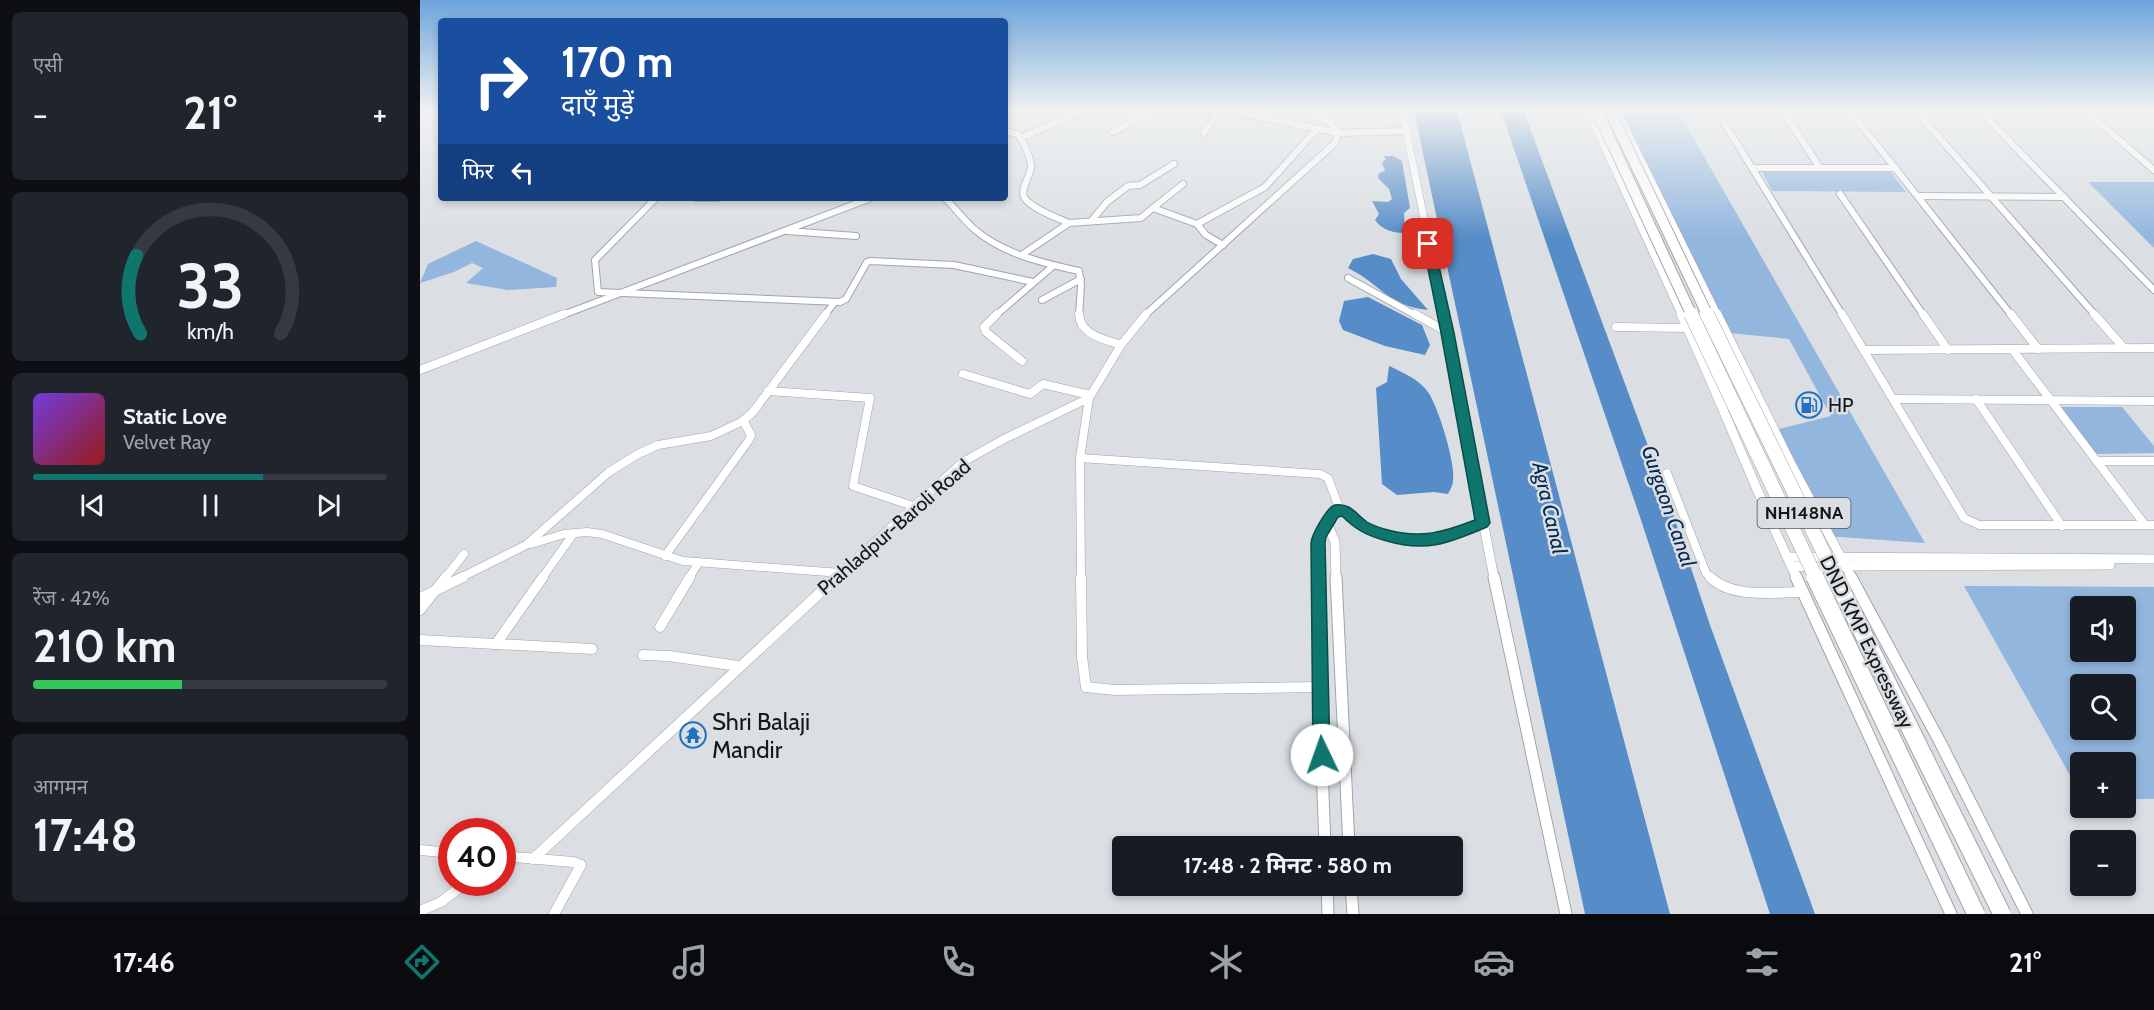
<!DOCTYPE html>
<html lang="hi">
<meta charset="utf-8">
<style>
:root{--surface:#171b24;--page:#20242c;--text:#f1f3f6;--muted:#9ea1a6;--line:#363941;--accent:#0f766e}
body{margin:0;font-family:Cabin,"Noto Sans Devanagari",sans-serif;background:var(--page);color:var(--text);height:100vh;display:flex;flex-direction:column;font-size:22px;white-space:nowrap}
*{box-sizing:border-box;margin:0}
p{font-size:20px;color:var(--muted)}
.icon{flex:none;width:33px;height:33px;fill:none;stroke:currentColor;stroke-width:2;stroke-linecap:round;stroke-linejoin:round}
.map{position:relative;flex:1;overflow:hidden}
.side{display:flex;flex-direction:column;gap:12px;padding:12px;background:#0d0f14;width:420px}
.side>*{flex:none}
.hud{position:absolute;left:18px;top:18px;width:570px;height:183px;border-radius:6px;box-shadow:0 3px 9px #0003;background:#1a4fa0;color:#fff;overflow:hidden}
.tools{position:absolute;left:1650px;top:596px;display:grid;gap:12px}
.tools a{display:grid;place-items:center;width:66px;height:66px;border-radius:6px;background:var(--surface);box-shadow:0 3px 9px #0003;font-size:30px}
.speed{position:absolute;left:18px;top:818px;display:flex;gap:12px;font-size:30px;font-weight:700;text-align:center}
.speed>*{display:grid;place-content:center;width:78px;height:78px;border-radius:50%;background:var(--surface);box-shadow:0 3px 9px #0003;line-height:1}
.speed .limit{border:9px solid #d22;background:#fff;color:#111}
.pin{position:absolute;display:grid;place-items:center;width:51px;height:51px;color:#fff;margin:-26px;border-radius:12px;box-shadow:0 3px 9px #0006}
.me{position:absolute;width:66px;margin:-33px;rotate:357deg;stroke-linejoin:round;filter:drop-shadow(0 0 4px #0008)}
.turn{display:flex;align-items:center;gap:21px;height:126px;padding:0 24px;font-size:27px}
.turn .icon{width:78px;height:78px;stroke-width:2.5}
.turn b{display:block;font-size:42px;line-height:51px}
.then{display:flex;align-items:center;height:57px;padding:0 24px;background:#0003;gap:12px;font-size:22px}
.big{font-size:45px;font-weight:700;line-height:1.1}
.side .tile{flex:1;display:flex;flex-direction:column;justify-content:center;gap:9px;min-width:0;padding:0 21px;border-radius:9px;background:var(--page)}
.side .dial{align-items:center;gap:0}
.dial svg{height:156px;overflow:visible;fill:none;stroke:var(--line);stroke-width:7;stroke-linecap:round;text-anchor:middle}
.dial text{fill:var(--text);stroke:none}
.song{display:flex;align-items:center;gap:18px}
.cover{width:72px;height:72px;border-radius:9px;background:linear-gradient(135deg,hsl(260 70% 55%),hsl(0 70% 35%))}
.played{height:6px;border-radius:3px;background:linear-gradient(90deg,var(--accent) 65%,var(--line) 65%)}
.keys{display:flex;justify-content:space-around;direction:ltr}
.heat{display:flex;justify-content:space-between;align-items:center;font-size:33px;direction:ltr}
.charge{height:9px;border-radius:4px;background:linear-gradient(90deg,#34c759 42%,var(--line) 0)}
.trip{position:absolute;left:692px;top:836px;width:351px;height:60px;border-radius:6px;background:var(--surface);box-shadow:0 3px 9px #0003;font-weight:700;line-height:60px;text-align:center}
.tabs{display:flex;height:96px;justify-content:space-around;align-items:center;background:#090b0e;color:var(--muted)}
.tabs .icon{width:42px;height:42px}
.tabs .active{color:var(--accent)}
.tabs b{font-size:27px;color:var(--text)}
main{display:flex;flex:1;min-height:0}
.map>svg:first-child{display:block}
.green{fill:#92b6de;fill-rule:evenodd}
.water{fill:#568cc7}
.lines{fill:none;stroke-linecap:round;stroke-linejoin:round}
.minor-far2-casing{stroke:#a1a4a8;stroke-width:8}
.minor-far1-casing{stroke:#a1a4a8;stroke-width:9}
.minor-casing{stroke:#a1a4a8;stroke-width:11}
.tertiary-far2-casing{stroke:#a1a4a8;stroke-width:8}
.tertiary-far1-casing{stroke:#a1a4a8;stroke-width:10}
.tertiary-casing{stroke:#a1a4a8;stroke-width:13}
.minor-far2{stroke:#fff;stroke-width:6}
.minor-far1{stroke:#fff;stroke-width:8}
.minor{stroke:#fff;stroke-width:10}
.tertiary-far2{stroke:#fff;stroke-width:7}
.tertiary-far1{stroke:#fff;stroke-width:9}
.tertiary{stroke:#fff;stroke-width:11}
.trunk-bridge-far2-casing{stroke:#a1a4a8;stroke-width:12;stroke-linecap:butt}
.trunk-bridge-far1-casing{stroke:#a1a4a8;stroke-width:15;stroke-linecap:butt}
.trunk-bridge-casing{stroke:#a1a4a8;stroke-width:19;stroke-linecap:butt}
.trunk-bridge-far2{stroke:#fff;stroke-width:10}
.trunk-bridge-far1{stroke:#fff;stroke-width:14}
.trunk-bridge{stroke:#fff;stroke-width:17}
.route{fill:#0f766e;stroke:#0a4d48;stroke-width:1.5}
.labels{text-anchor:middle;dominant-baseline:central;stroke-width:5;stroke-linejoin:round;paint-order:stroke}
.shield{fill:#dbdfe3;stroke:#515355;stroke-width:1.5}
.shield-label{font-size:18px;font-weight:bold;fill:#161718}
.poi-label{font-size:20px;fill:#161718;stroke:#dbdfe3;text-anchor:start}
.street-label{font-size:20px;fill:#161718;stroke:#dbdfe3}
.water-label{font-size:21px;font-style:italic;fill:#022a50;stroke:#dbdfe3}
.near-poi-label{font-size:24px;fill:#161718;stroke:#dbdfe3;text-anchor:start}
</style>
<main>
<section class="side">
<div class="tile"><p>एसी</p>
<div class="heat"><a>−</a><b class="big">21°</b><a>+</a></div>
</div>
<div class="tile dial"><svg viewBox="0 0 100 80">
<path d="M14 69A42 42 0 1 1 86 69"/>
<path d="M14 69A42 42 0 0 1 12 29" stroke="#0f766e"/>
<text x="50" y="56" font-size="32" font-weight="700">33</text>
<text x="50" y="72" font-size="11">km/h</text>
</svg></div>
<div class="tile">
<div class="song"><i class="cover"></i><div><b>Static Love</b><p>Velvet Ray</p></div></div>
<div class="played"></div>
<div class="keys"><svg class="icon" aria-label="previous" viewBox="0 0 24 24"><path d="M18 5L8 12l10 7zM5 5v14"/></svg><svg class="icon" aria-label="pause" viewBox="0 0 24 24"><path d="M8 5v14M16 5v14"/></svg><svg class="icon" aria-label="next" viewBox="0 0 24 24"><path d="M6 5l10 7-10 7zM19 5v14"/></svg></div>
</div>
<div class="tile"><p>रेंज · 42%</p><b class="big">210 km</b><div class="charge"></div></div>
<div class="tile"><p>आगमन</p><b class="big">17:48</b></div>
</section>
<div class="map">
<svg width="1734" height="914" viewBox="0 0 1734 914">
<rect width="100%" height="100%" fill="#dbdfe3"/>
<g class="green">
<path d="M1200 111H1258L1505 543 1406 536 1355 430 1411 416 1369 339 1310 333Z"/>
<path d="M1341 170 1471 172 1486 192 1352 191Z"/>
<path d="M1668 182H1734V248Z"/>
<path d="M56 241 137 278 136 287 88 290 46 283 63 268 52 263 34 272 0 283 8 264Z"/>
<path d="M1639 407H1702L1734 446V453L1675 454Z"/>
<path d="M1544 586 1734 587V799H1706V762H1660V793ZM1660 606H1706V651H1660ZM1660 684H1706V729H1660Z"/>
</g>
<g class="water">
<path d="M994 111H1037L1250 914H1165Z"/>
<path d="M1081 111 1104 112 1250 505 1290 625 1395 914H1350L1221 520Z"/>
<path d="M963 156H973L982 161 989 202 990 208 984 213 985 233C973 233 962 230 955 220L959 214 952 201 968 202 972 199 969 189 958 178 959 173 965 171 962 163 966 159Z"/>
<path d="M953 254 971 259 981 279 1008 310C968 306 959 283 928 268L933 259Z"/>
<path d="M948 297 1002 325 1010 345 1005 355 965 346 923 330 919 321 924 301Z"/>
<path d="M969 366C982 372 1000 380 1008 392 1018 406 1036 464 1033 481 1033 485 1030 490 1028 494L1014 492 977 495 962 484 956 388 967 382Z"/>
</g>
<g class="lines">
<g class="minor-far2-casing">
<g id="minor-far2">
<path d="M703 111 717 120"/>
<path d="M810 111 918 133 910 122 887 111"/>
<path d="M1297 111 1423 316"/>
<path d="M1363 111 1400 168"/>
<path d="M1430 111 1592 316"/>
<path d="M1496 111 1676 316"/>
<path d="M1560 111 1734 290"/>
<path d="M1666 111 1734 170"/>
<path d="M585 131 598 134C603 141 610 156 611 165 612 175 600 187 604 197 610 208 637 218 649 223L603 254"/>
<path d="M693 132 735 111"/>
<path d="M784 133 799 111"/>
<path d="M601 138 662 111"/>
<path d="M1334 168H1476"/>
<path d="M1420 194 1504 316"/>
<path d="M1498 196 1644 197"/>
<path d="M236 198 175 260 178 292 420 302 426 299 447 262 450 261 534 265 613 282"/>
<path d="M276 198H297"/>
<path d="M525 198C535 208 544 220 554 229 583 254 623 263 659 271L661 286 659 316"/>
<path d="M733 208 763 184"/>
<path d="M672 220 687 202 708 186 720 185 754 164"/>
<path d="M649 223 721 218 733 208 777 224 786 235 803 245"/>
<path d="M777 224 845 187 896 130"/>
<path d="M367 231 436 236"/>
<path d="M928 278 997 316"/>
<path d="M622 300 661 279"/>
<path d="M140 316 451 198"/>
<path d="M404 316 414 303"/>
<path d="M575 316 633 266"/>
<path d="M724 316 915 143 918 133 986 131"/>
</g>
</g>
<g class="minor-far1-casing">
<g id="minor-far1">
<path d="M577 314 564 327 566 332 602 361"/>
<path d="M659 314C660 335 684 339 701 345"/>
<path d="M995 314 1027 332"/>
<path d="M1422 314 1544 518 1559 525H1734"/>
<path d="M1503 314 1528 350"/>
<path d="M1591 314 1618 349"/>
<path d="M1674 314 1704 348"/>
<path d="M1196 327 1268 328"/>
<path d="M1592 349 1725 525"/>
<path d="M1445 350 1734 348"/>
<path d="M0 370 144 314"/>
<path d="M543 374 610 394 623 384 670 395"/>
<path d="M348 391 450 398 433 486 493 506"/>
<path d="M1474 399 1734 401"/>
<path d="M1556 399 1642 526"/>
<path d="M660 458 900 474 908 478 920 510"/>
<path d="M1677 461H1734"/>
<path d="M1247 473 1286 573 1291 578"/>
<path d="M908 525 912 514 920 510C931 514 936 523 946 528 990 549 1019 539 1062 523"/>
<path d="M111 544 144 534 167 532 182 534 263 561 421 573"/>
<path d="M245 556 329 440 331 435 323 420"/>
<path d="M25 578 44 554"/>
<path d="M40 578 106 545 189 472 218 454 238 445 291 436 323 421 333 412 406 314"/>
<path d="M122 578 154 533"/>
<path d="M269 578 279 562"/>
<path d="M415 578 543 462 584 439 669 398 701 345 726 314"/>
<path d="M661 578 660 458 669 398"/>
</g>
</g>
<g class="minor-casing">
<g id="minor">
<path d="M661 577 662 657 666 687 695 690 899 687"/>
<path d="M1290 577C1312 599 1354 592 1383 592"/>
<path d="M0 598 43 577"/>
<path d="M0 610 26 577"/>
<path d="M240 627 270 577"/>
<path d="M0 640 172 649"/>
<path d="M76 644 123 577"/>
<path d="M223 655 249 656 318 666"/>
<path d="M0 850 32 853"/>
<path d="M82 856 153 862 161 865 134 914"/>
<path d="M113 859 417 577"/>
<path d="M0 911 21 902 47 882"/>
</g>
</g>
<g class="tertiary-far2-casing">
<g id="tertiary-far2">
<path d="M982 111 1024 316"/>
<path d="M1168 111 1262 316"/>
<path d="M1197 111 1298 316"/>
</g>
</g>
<g class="tertiary-far1-casing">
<g id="tertiary-far1">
<path d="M1023 314 1074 578"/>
<path d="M1261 314C1302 402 1335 491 1377 578"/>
<path d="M1297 314 1370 462 1432 578"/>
<path d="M1367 557 1734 559"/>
<path d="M1371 566 1417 568 1424 566 1690 565"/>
<path d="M898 578 899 535 908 525 915 542 916 578"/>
</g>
</g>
<g class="tertiary-casing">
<g id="tertiary">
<path d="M898 577 899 687 905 846"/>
<path d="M916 577 929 846"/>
<path d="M1074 577 1146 914"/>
<path d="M1376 577 1531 914"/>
<path d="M1431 577 1520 742 1607 914"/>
<path d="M907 885 908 914"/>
<path d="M931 885 933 914"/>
</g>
</g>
<use href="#minor-far2" class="minor-far2"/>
<use href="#minor-far1" class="minor-far1"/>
<use href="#minor" class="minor"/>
<use href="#tertiary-far2" class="tertiary-far2"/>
<use href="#tertiary-far1" class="tertiary-far1"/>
<use href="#tertiary" class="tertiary"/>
<g class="trunk-bridge-far2-casing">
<g id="trunk-bridge-far2">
<path d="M1177 111 1272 316"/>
<path d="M1190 111 1288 316"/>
</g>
</g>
<g class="trunk-bridge-far1-casing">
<g id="trunk-bridge-far1">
<path d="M1271 314 1396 578"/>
<path d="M1287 314 1416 578"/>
</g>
</g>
<g class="trunk-bridge-casing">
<g id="trunk-bridge">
<path d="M1395 577 1556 914"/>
<path d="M1415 577 1582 914"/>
</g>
</g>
<use href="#trunk-bridge-far2" class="trunk-bridge-far2"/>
<use href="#trunk-bridge-far1" class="trunk-bridge-far1"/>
<use href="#trunk-bridge" class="trunk-bridge"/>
</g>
<linearGradient id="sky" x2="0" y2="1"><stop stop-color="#6da4db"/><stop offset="0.46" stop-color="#eff1f2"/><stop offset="1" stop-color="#eff1f2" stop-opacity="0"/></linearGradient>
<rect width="1734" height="239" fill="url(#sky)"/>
<path class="route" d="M1008 241 1014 244 1034 333 1070 523 1067 527C1031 542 1007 553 967 541 948 536 936 530 922 516L918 517 906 537 905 543 910 755 908 761 902 763 895 761 893 755 891 543C892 534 907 507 915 505 931 503 936 514 947 522 953 526 961 528 968 530 1001 539 1024 532 1055 520L1021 333 1003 244Z"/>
<defs>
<g id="fuel-ring" transform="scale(1.35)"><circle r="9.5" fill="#dbdfe3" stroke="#1f71bf" stroke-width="1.5"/><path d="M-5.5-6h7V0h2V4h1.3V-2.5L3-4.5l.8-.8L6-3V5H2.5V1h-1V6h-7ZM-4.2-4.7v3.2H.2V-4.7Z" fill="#1f71bf"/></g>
<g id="temple-ring" transform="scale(1.35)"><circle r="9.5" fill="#dbdfe3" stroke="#1f71bf" stroke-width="1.5"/><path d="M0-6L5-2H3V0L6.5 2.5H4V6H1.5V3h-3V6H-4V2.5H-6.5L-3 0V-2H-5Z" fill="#1f71bf"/></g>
</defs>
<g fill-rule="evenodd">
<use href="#fuel-ring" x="1389" y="405"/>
<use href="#temple-ring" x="273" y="735"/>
</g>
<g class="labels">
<rect class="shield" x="1337.5" y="498" width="93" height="30" rx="4.5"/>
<g class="shield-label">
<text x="1384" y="513">NH148NA</text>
</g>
<g class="poi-label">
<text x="1408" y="405">HP</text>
</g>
<g class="street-label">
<text transform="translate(474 527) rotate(-41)">Prahladpur-Baroli Road</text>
<text transform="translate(1447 642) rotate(64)">DND KMP Expressway</text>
</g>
<g class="water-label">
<text transform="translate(1249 506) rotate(71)">Gurgaon Canal</text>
<text transform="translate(1130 508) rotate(77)">Agra Canal</text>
</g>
<g class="near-poi-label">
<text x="292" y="721">Shri Balaji<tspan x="292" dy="28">Mandir</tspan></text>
</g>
</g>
</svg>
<div class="tools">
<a><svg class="icon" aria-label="sound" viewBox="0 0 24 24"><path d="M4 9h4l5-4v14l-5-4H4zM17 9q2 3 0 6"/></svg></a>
<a><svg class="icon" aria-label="search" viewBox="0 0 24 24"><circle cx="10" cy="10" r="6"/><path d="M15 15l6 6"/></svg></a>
<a>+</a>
<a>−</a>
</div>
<div class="speed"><div class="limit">40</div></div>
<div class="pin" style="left:1008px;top:244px;background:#d93025"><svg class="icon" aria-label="arrive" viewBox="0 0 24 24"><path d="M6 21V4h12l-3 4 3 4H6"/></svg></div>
<svg class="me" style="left:902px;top:755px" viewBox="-20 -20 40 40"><circle r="19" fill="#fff"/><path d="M0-13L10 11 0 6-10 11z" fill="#0f766e"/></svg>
<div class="trip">17:48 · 2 मिनट · 580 m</div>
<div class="hud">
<div class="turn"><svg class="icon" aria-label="right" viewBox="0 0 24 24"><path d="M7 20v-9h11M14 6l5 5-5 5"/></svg><div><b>170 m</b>दाएँ मुड़ें</div></div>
<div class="then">फिर<svg class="icon" aria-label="left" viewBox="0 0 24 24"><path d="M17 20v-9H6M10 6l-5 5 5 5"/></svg></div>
</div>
</div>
</main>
<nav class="tabs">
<b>17:46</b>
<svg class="icon active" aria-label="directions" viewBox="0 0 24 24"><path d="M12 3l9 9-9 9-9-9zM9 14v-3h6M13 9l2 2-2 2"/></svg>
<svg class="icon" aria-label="music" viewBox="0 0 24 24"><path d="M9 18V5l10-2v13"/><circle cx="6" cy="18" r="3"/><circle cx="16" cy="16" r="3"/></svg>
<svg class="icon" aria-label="phone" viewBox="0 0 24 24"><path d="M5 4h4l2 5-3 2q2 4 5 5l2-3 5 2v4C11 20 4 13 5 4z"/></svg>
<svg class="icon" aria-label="climate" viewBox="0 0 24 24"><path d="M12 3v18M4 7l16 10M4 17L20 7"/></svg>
<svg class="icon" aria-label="car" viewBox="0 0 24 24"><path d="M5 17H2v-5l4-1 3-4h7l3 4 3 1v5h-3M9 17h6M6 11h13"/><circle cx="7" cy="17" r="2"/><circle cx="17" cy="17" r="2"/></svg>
<svg class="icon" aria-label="filters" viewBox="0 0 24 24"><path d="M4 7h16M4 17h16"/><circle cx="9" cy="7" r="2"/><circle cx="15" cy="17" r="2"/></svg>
<b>21°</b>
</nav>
